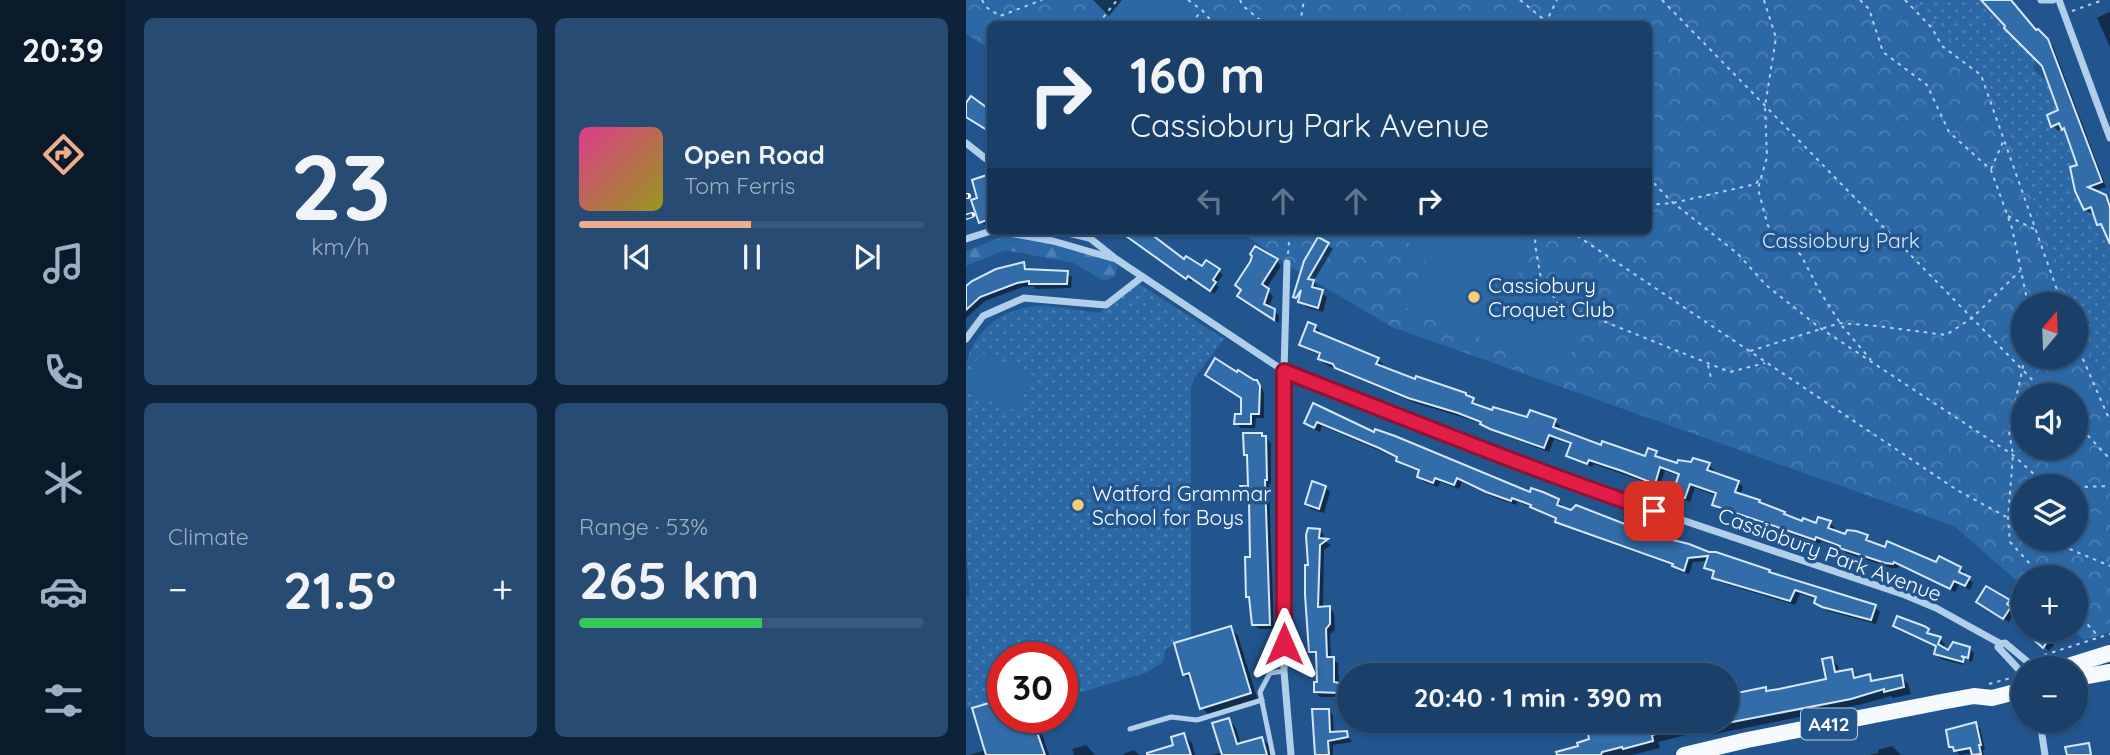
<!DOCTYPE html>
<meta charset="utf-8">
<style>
:root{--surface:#1a406a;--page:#274b72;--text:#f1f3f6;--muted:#9fafc1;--line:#38597e;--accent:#eead8d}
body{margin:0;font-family:Quicksand,sans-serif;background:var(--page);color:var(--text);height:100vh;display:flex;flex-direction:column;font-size:26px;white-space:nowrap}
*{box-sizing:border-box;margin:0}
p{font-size:23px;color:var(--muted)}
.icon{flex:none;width:38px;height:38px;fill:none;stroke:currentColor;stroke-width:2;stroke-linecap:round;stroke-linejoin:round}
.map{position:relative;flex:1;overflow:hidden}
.side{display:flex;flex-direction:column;gap:18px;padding:18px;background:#0e233a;width:840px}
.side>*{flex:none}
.guide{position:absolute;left:21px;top:21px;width:665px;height:214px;border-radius:10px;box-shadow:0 2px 5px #0004,0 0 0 2px var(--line);background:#1a406a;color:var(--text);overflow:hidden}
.needle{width:46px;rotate:19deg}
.tools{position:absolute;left:1045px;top:292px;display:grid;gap:14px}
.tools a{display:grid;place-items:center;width:77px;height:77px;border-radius:50%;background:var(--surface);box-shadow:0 2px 5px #0004,0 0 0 2px var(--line);font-size:35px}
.speed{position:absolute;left:21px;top:642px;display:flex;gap:14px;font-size:35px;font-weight:700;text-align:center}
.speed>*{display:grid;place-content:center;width:91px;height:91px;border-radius:50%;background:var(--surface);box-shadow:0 2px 5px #0004,0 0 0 2px var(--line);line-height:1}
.speed .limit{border:10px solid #d22;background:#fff;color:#111}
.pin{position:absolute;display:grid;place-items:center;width:60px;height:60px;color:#fff;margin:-30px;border-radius:14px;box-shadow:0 4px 10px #0006}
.me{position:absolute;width:77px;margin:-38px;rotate:0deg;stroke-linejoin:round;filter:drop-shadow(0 0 5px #0008)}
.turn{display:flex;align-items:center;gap:24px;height:147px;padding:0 28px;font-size:32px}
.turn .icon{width:91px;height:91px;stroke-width:2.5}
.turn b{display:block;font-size:49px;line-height:60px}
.lanes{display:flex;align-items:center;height:66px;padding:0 28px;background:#0003;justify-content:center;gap:35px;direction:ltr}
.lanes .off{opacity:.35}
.big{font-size:52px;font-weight:700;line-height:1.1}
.side .card{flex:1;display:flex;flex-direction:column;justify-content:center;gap:10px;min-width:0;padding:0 24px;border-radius:10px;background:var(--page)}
.side .dial{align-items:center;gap:0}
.dial b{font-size:91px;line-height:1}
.song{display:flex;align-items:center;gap:21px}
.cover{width:84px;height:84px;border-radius:10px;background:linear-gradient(135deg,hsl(330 70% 55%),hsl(60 70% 35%))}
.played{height:7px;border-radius:4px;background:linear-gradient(90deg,var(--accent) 50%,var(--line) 50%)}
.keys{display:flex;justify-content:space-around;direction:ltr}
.heat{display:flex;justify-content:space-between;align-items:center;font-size:38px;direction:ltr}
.charge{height:10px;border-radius:5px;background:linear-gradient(90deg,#34c759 53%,var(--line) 0)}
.side .tiles{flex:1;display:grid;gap:18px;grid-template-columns:repeat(2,1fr)}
.trip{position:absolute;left:371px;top:663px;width:402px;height:70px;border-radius:35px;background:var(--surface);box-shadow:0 2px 5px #0004,0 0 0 2px var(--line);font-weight:700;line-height:70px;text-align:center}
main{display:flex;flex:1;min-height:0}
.tabs{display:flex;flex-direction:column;width:126px;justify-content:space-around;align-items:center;background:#0a1a2a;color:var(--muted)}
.tabs .icon{width:49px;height:49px}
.tabs .on{color:var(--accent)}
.tabs b{font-size:32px;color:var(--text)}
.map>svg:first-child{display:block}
.grass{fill:url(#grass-dots)}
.forest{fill:url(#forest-firs)}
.park{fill:url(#park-crowns);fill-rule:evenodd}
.garden{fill:#2c68a5}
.shadow{fill:#0007}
.building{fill:#326daa;stroke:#d6e7f8;stroke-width:2}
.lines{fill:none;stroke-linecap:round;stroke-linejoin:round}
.path{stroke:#b1ceeb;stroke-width:2;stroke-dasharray:3.5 5;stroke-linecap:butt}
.lane{stroke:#b1ceeb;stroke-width:5}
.street{stroke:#b1ceeb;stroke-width:7}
.primary{stroke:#f6f9fe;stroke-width:16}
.rail-casing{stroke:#fff;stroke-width:6}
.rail{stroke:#22558d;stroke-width:3.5;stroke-dasharray:10;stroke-linecap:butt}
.route-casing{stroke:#92132f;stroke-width:18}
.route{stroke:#e11d48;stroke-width:12}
.poi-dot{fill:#f7cc73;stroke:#22558d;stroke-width:2.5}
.labels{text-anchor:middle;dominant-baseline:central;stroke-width:7;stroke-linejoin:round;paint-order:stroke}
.shield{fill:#22558d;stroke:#bdccdd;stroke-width:2}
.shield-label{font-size:19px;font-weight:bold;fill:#fff}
.park-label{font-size:21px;fill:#d6e7f8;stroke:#22558d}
.poi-label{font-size:21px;fill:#fff;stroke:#22558d;text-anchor:start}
.street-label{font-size:21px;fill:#fff;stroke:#22558d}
</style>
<main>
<nav class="tabs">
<b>20:39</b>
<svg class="icon on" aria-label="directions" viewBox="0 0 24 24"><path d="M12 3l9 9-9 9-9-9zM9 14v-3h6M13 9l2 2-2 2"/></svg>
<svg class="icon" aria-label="music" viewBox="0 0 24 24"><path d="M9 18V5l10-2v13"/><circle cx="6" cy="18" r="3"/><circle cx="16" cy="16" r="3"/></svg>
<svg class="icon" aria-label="phone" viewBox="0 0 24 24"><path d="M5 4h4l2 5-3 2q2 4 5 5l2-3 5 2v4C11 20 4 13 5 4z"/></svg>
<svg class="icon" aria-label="climate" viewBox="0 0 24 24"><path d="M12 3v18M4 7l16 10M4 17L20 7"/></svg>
<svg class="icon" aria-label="car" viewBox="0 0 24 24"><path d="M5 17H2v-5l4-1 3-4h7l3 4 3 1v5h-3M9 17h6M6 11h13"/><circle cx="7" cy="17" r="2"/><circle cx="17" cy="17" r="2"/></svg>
<svg class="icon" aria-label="filters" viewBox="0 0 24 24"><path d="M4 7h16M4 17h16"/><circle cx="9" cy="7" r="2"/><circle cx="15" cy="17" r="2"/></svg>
</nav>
<section class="side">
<div class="tiles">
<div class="card dial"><b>23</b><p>km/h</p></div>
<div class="card">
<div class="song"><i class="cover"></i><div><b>Open Road</b><p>Tom Ferris</p></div></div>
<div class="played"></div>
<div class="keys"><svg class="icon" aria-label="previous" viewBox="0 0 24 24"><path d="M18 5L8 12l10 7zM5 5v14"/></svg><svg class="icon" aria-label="pause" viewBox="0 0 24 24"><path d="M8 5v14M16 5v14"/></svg><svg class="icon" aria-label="next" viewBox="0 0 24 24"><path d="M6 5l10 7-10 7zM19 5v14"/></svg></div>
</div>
<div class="card"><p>Climate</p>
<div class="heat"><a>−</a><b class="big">21.5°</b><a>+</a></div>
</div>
<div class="card"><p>Range · 53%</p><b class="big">265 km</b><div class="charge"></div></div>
</div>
</section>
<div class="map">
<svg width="1144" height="755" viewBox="0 0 1144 755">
<defs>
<pattern id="grass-dots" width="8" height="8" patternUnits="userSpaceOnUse" patternTransform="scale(1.75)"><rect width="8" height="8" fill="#2c68a5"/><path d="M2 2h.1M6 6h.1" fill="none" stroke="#4c7fb2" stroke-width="1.8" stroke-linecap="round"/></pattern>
<pattern id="forest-firs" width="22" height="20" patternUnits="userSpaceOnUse" patternTransform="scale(1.75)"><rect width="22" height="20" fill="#2c68a5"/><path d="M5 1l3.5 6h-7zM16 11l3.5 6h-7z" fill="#4c7fb2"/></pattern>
<pattern id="park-crowns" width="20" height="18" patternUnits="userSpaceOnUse" patternTransform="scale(1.75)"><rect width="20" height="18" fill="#2c68a5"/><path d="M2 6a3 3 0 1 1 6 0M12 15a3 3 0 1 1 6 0" fill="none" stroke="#4c7fb2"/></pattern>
</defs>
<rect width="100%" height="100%" fill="#22558d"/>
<g class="grass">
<path d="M948 0H1015L1050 41 1075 54 1067 58 1070 64 1067 66 1069 71 1082 82 1092 107 1086 112V126L1093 123 1096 129 1099 130 1113 164 1104 173 1118 210 1128 209 1141 227 1140 236 1144 246V404L1110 312V304H1107L1018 72Z"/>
<path d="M172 283 258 339 227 380 225 388V635L200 649 197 662 182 672 113 693 103 717H96V658H37V699L6 708 0 707V598L4 595 0 554V364C9 332 28 315 61 307 80 303 113 311 133 313Z"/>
</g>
<path class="forest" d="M38 236 87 243 145 258 152 267 148 277 138 281 108 263 39 250 0 266V251Z"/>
<path class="park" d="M0 0H948L1018 72 1107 304H1057V357H1110V312L1144 404V632L1118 640 1107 630H1110V578H1057V586L988 526 426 327 325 267 273 231H682V24H24V49L0 34ZM1057 396H1110V448H1057ZM1057 486H1110V539H1057Z"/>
<g class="garden">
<path d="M127 0H241L246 3 229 24H117L121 18 116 14Z"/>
<path d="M433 231H539L565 242 547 288 614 315 600 372 436 306 472 276Z"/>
<path d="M14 352 67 375 50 411 0 389V382Z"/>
</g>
<g class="shadow">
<path d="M127 0H156L143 16Z"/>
<path d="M1019 0 1043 1 1064 23 1062 25 1070 33 1072 31 1087 46 1140 187 1127 191 1144 202V241L1139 229 1133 224 1129 212 1124 214 1119 209 1114 166 1102 133 1097 128 1092 131 1088 127 1102 122 1095 111 1078 65Z"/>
<path d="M1143 12 1144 13V47L1131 18Z"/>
<path d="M24 176V229L15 222 13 199 8 181Z"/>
<path d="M162 231H183L181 234 219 262 237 269 253 271 257 275 250 284 253 287 248 294 227 279 225 282 163 238Z"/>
<path d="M353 239 367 249 347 282 352 287 351 290 361 297 357 312 340 307 329 296Z"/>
<path d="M311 261 315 266 300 289 307 296 303 308 313 315V323L278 300Z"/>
<path d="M58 264 63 270 101 273 106 277 105 288 70 289 67 286 57 287 19 301 0 318V288Z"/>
<path d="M349 326 354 331 353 335 412 359 417 364 415 368 507 400 511 406 562 419 589 421 594 426 592 431 636 447 680 458 690 453 694 460 712 466 743 465 748 470 746 474 772 482 777 487 774 496 793 501 822 518 851 525 864 523 869 528 867 532 880 536 901 537 906 542 905 544 971 565 994 568 999 573 998 576 1007 583 1004 590 993 585 989 592 933 566 932 568H925L880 553 876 549 855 541 854 544 753 510 748 505 751 496 729 488 724 502 713 498 708 493 714 476 699 471 693 487 628 464 626 467 607 460 602 455 606 445 588 439 583 452 531 433 518 425 499 418 449 403 376 372 359 364 354 359 355 355 340 349 335 345Z"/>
<path d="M241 375H271L290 381 295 387 298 393V418H290L289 428H275L270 423 276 416 277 399Z"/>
<path d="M348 405 408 435 565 494 592 501 597 506 596 509 803 571 808 575 909 607 914 612 910 624 862 611 850 603 851 599 834 594 829 605 753 582 748 577 749 573 740 567 742 561 727 562 723 574 713 571 708 566 596 526 591 520 551 501 550 505 527 497 496 482 493 489 474 482 472 487 458 482 453 477 454 472 437 465 433 459 356 426 354 432 345 428 340 423Z"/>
<path d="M296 434 305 443V484H303L308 629H293L288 624 285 600 281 596 286 559 285 504H281L276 499 284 488 283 458 279 455Z"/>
<path d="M359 487 364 492 358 513 345 509 340 504Z"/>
<path d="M353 530 358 535 357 540 365 545 358 550 357 608H363L368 613 369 630 364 634 365 659 372 663 373 684 378 689V697H354L349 692 353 684 350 656 345 651 344 567Z"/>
<path d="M1042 601 1047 606 1045 610 1048 613 1043 622 1018 606Z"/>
<path d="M929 626 962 631 966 637 974 639 979 644 977 649 983 652 1003 648 1000 660 996 659 998 665 975 659 970 654 972 648 934 631Z"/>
<path d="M264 628 272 636 292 701 244 716 236 708 226 682 218 674Z"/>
<path d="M1059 630H1098L1086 643 1088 645 1083 651Z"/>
<path d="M1005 650 1008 653 1006 662 1003 661Z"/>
<path d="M865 658 872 666 874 673 886 671 894 678 903 676 909 682 935 677 942 684 945 694 927 698 925 696 893 705 749 734 741 731 724 734 692 742 694 748 666 755H591L625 741 636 721H641L647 727 674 721H761L799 689 803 693 862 680Z"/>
<path d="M362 710 367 715 368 734 380 733 386 742 367 745V755H349Z"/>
<path d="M37 718H71L83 755H3L20 750Z"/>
<path d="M263 720 270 728 275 745 296 739 304 746 306 755H246L257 752Z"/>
<path d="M1009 724 1014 728 1019 749 1017 750 1018 755H1008L1007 753 994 755 985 747Z"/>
<path d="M218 735 226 743 229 755H178L209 746Z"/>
<path d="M120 745 129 755H108L106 749Z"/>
<path d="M926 746 935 755H903L912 753V750Z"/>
<path d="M168 750 173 755H158L157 754Z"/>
</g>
<g class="building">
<path d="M1015 0H1045L1070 30 1072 29 1082 39 1136 182 1122 187 1140 195 1144 207V244L1135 224 1131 225 1125 207 1118 210 1109 191 1104 167 1111 165 1098 128 1096 130 1093 123 1085 127 1081 115 1092 110 1076 66 1038 28 1039 26Z"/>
<path d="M5 96 24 110V132L0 117V103Z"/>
<path d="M24 174V219L13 223 5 200 11 198 6 180Z"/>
<path d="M153 231H181L218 259 220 256 236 266 240 260 254 269 247 280 250 282 244 291 222 276 220 279Z"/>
<path d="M352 237 363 243 342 279 348 280 346 287 357 290 352 308 332 302 335 290 330 298 327 297 338 261Z"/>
<path d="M289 246 312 259 296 284 303 289 298 304 309 309 308 320 271 296 275 290 269 285 284 262 286 256 284 254Z"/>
<path d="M58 262 59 269 102 271 101 284H63V281L51 283 14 297 0 310V286L6 281 30 269Z"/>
<path d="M342 322 350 325 348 331 413 358 410 364 449 379 450 376 500 393V395L508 398 506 403 526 410 527 407 561 417 564 410 590 419 587 427 635 445 636 441 679 456 682 448 691 451 689 456 711 463 712 460 725 462 727 458 744 463 741 470 773 481 769 492 794 500 793 502 819 512 818 514 836 521 837 518 850 523 852 517 865 521 862 528 879 534 881 530 890 531 902 535 900 540 919 547 921 541 970 562 973 556 995 567 993 572 1004 577 999 586 988 581 984 589 928 562 927 564 919 563 873 548 874 546 850 537 849 540 746 505 750 493 724 484 719 498 706 494 713 474 694 467 689 484 656 471 623 460 621 464 600 456 605 443 583 435 578 448 524 429 514 424 515 422 492 413 442 398 369 368 367 364 352 359 354 353 333 345Z"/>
<path d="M249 358 271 372 272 370 288 380H291L294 386 293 414H285V424H268L269 414H275V398L239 375Z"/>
<path d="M347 403 408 432 409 429 429 436 564 492 565 488 577 492 593 499 591 505 605 510 610 505 687 535 723 544 743 552H750L804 570 803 572 910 605 905 620 856 607 848 603 850 597 829 590 824 601 746 578 748 571 738 568 742 556 722 558 718 571 706 566 707 564 589 522 590 518 564 507 565 505 546 498 545 501 520 492 491 478 488 485 469 478 467 483 451 477 453 470 430 461 431 457 413 448 351 422 348 428 338 423Z"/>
<path d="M277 433H296V436H300L301 480H299L304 625H286L283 597H280L279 557H284L283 500H274V486H282L281 455H278Z"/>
<path d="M346 481 360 486 353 509 339 504Z"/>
<path d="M342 528 354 529 353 538 362 539 354 545 352 607 364 606V624L360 629 361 657H368V682L374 683V693L348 692V682H351L350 652H343L339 595V565H342L340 535Z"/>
<path d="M1020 586 1044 600 1041 604 1045 607 1037 619 1010 602Z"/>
<path d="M931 616 958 626 963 629 961 633 975 637 972 644 982 650 987 642 1004 647 1002 658 995 656 998 658 997 662 968 654 970 646 927 626Z"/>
<path d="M265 626 285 693 234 709 223 673 217 675 208 643Z"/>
<path d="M1057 630H1089L1077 648Z"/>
<path d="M866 657 869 672 886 669 888 678 904 674 905 681 936 675 938 687 918 692V689L885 699 761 723V695L800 687V691L813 689 860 679 856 659Z"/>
<path d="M37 699V718H66L79 755H20L6 708Z"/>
<path d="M346 709H363L364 732 381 731 382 737 362 741 363 755H349Z"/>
<path d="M263 718 271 744 296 737 301 755H256L246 723Z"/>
<path d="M629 721H641L642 726 668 721H727L728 724 686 735 687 741 657 749 656 747 636 752 635 755H591L590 752 612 746 611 743 623 739 621 728Z"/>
<path d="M1010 722 1015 745H1013L1015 754 1006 755 1004 748 988 751 987 747H983L980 730Z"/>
<path d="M218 733 225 755H181V753L207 745 205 737Z"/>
<path d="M1123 743 1125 755H1101L1099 747Z"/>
</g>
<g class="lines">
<g class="path">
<path d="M16 0 20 7 34 16 76 0"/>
<path d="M222 0 236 10 248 24"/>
<path d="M274 0 277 6 299 24"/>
<path d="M554 0 581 22"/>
<path d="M696 0 1082 396"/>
<path d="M798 0 810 38 799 106 801 157 792 189 802 226 835 255 853 290 876 326 905 360"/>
<path d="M894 0 903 9 917 52 961 85 983 132 1025 170 1046 228 1062 304"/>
<path d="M939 0 966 28 976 46 1015 75 1096 304"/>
<path d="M1106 11 1137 0"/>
<path d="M132 24 151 0"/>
<path d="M225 24 235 11"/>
<path d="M334 24 338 0"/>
<path d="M579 24 591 0"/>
<path d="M1025 169 1037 142"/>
<path d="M682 177 705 201 772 254 800 285 854 328 1047 455 1069 475 1093 486"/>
<path d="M682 205 707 203 790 184 795 176"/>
<path d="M1042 216 1068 229"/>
<path d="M570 231 569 244 575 279 592 303 764 372 799 363"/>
<path d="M604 231 991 490 1057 526"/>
<path d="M322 254 324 231"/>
<path d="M1110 343 1144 421"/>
<path d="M784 351 874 323 911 326 980 335 1006 318 1054 271"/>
<path d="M1059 357 1043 431 1047 455 1042 518 1044 542 1077 578"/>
<path d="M742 365 745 378"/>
<path d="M1110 423 1144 459"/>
<path d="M1110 487 1144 486"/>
<path d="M1080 539 1144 566"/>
<path d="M1110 612 1133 637"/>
<path d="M1078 655 1144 634"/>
<path d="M1023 684 1045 678"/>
</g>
<g class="lane">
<path d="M89 231 123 239"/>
<path d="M164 729 205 717 231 720 296 700"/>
<path d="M307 755 294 692 304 673 318 671"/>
</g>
<g class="street">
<path d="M1075 0H1087"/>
<path d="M1093 0 1144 138"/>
<path d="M0 143 24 162"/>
<path d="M32 231 87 241 146 258"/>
<path d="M115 231 150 259 318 371 414 410 612 485 939 595 970 608 1035 644 1039 643 1063 663 1091 668"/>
<path d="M0 239 25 231"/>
<path d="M321 263 318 371V671L325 755"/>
<path d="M0 339 17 316 58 298 140 305 176 277"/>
<path d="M1035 644 1032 647 1057 674"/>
<path d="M1074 721 1079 755"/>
</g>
<g class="primary">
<path d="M1096 668 1144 653"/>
<path d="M1110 678 1144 672"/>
<path d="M718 755 781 740 975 702 1008 696 1026 698 1057 690"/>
</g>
<g class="rail-casing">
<g id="rail">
<path d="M0 196H2"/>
<path d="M0 217 6 215"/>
</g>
</g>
<use href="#rail" class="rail"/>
</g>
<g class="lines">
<g class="route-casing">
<path id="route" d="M318 644V371C441 419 563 469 688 511"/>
</g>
<use href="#route" class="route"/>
</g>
<g class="poi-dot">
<circle cx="508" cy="297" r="7"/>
<circle cx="112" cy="505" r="7"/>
</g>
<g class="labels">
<rect class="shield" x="835" y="708.5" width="56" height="31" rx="5"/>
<g class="shield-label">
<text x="863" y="724">A412</text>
</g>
<g class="park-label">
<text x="875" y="240">Cassiobury Park</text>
</g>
<g class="poi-label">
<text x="522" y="285">Cassiobury<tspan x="522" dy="24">Croquet Club</tspan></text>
<text x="126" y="493">Watford Grammar<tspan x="126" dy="24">School for Boys</tspan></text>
</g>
<g class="street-label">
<text transform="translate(864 554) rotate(20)">Cassiobury Park Avenue</text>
</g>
</g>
</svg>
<div class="tools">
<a><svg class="needle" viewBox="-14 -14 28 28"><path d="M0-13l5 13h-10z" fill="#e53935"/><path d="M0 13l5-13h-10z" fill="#9fafc1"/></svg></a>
<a><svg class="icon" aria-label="sound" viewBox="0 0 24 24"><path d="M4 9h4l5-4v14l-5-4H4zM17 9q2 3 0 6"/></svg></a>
<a><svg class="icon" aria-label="layers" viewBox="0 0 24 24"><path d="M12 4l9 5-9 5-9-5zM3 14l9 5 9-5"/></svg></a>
<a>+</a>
<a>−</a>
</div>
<div class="speed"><div class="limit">30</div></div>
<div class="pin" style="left:688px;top:511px;background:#d93025"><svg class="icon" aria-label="arrive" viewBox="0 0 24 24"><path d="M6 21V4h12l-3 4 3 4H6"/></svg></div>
<svg class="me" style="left:318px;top:644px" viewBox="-20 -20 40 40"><path d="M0-17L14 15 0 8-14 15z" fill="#e11d48" stroke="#fff" stroke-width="4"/></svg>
<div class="trip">20:40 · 1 min · 390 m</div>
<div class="guide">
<div class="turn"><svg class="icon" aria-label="right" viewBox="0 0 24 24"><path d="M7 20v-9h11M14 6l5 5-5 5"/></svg><div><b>160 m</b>Cassiobury Park Avenue</div></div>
<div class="lanes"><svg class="icon off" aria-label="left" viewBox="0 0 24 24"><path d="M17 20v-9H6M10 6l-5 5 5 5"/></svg><svg class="icon off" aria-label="ahead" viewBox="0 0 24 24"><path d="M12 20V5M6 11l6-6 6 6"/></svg><svg class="icon off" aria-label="ahead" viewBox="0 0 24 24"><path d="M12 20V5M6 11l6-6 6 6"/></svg><svg class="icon" aria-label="right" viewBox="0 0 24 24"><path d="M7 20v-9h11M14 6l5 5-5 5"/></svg></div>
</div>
</div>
</main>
